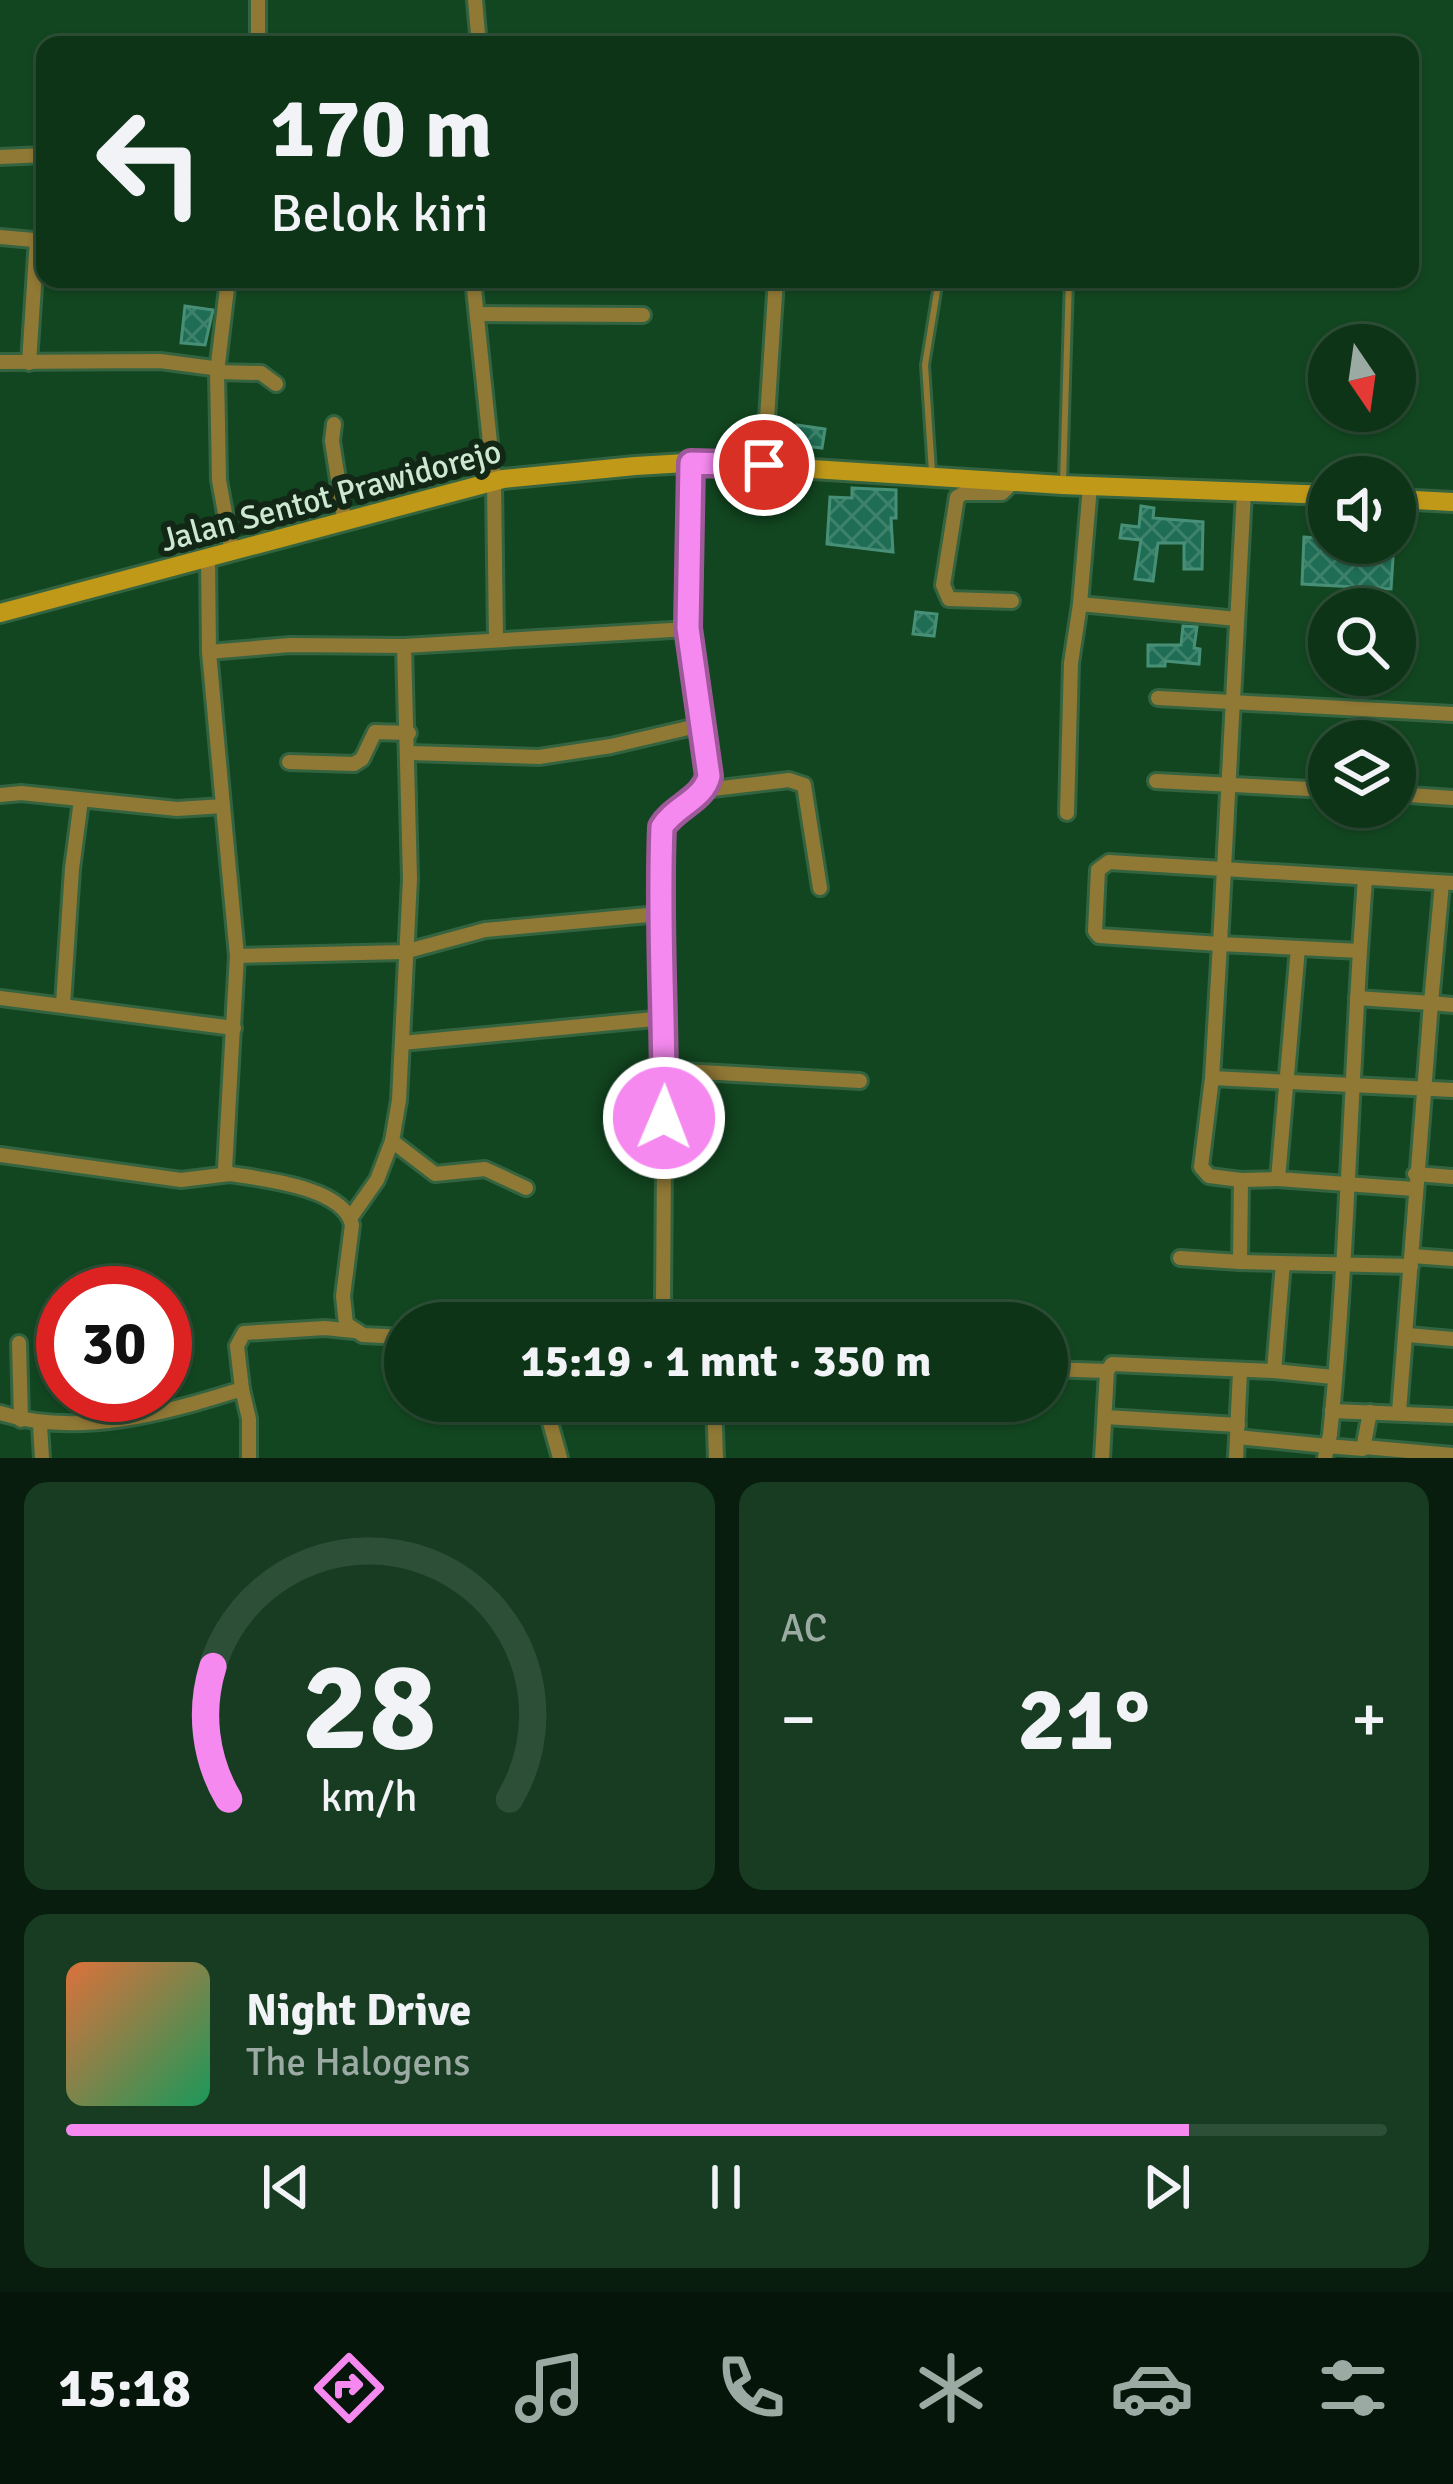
<!DOCTYPE html>
<html lang="id">
<meta charset="utf-8">
<style>
:root{--surface:#0e3418;--page:#173c21;--text:#f1f3f6;--muted:#9baaa2;--line:#2e4f37;--accent:#f589ef}
body{margin:0;font-family:Signika,sans-serif;background:var(--page);color:var(--text);height:100vh;display:flex;flex-direction:column;font-size:45px;white-space:nowrap}
*{box-sizing:border-box;margin:0}
p{font-size:39px;color:var(--muted)}
.icon{flex:none;width:66px;height:66px;fill:none;stroke:currentColor;stroke-width:2;stroke-linecap:round;stroke-linejoin:round}
.map{position:relative;height:1458px;overflow:hidden}
.drawer{display:flex;flex-direction:column;gap:24px;padding:24px;background:#081d0d;flex:1}
.drawer>*{flex:none}
.top-card{position:absolute;left:36px;top:36px;width:1383px;height:252px;border-radius:24px;box-shadow:0 3px 9px #0004,0 0 0 3px var(--line);background:#0e3418;color:var(--text);overflow:hidden}
.needle{width:78px;rotate:167deg}
.controls{position:absolute;left:1308px;top:324px;display:grid;gap:24px}
.controls a{display:grid;place-items:center;width:108px;height:108px;border-radius:50%;background:var(--surface);box-shadow:0 3px 9px #0004,0 0 0 3px var(--line);font-size:60px}
.speed{position:absolute;left:36px;top:1266px;display:flex;gap:24px;font-size:60px;font-weight:700;text-align:center}
.speed>*{display:grid;place-content:center;width:156px;height:156px;border-radius:50%;background:var(--surface);box-shadow:0 3px 9px #0004,0 0 0 3px var(--line);line-height:1}
.speed .limit{border:18px solid #d22;background:#fff;color:#111}
.pin{position:absolute;display:grid;place-items:center;width:102px;height:102px;color:#fff;margin:-51px;border:6px solid #fff;border-radius:50%;box-shadow:0 3px 12px #0007}
.me{position:absolute;width:132px;margin:-66px;rotate:1deg;stroke-linejoin:round;filter:drop-shadow(0 0 9px #0008)}
.turn{display:flex;align-items:center;gap:42px;height:252px;padding:0 36px;font-size:54px}
.turn .icon{width:156px;height:156px;stroke-width:2.5}
.turn b{display:block;font-size:84px;line-height:102px}
.big{font-size:90px;font-weight:700;line-height:1.1}
.drawer .tile{flex:1;display:flex;flex-direction:column;justify-content:center;gap:18px;min-width:0;padding:0 42px;border-radius:24px;background:var(--page)}
.drawer .dial{align-items:center;gap:0}
.dial svg{height:312px;overflow:visible;fill:none;stroke:var(--line);stroke-width:7;stroke-linecap:round;text-anchor:middle}
.dial text{fill:var(--text);stroke:none}
.song{display:flex;align-items:center;gap:36px}
.cover{width:144px;height:144px;border-radius:18px;background:linear-gradient(135deg,hsl(20 70% 55%),hsl(150 70% 35%))}
.played{height:12px;border-radius:6px;background:linear-gradient(90deg,var(--accent) 85%,var(--line) 85%)}
.keys{display:flex;justify-content:space-around;direction:ltr}
.heat{display:flex;justify-content:space-between;align-items:center;font-size:66px;direction:ltr}
.drawer .tiles{flex:1;display:grid;gap:24px;grid-template-columns:1fr 1fr}
.tile:last-child{grid-column:span 2}
.trip{position:absolute;left:384px;top:1302px;width:684px;height:120px;border-radius:60px;background:var(--surface);box-shadow:0 3px 9px #0004,0 0 0 3px var(--line);font-weight:700;line-height:120px;text-align:center}
.tabs{display:flex;height:192px;justify-content:space-around;align-items:center;background:#06150a;color:var(--muted)}
.tabs .icon{width:84px;height:84px}
.tabs .selected{color:var(--accent)}
.tabs b{font-size:54px;color:var(--text)}
.map>svg:first-child{display:block}
.building{fill:url(#building-cross-hatch);stroke:#479077;stroke-width:3}
.lines{fill:none;stroke-linecap:round;stroke-linejoin:round}
.lane-casing{stroke:#346340;stroke-width:12}
.street-casing{stroke:#346340;stroke-width:20}
.secondary-casing{stroke:#346340;stroke-width:24}
.lane{stroke:#907835;stroke-width:6}
.street{stroke:#907835;stroke-width:14}
.secondary{stroke:#c19919;stroke-width:18}
.route-casing{stroke:#9f599b;stroke-width:30}
.route{stroke:#f589ef;stroke-width:21}
.labels{text-anchor:middle;dominant-baseline:central;stroke-width:12;stroke-linejoin:round;paint-order:stroke}
.street-label{font-size:33px;fill:#cde8d0;stroke:#122716}
</style>
<div class="map">
<svg width="1453" height="1458" viewBox="0 0 1453 1458">
<defs>
<pattern id="building-cross-hatch" width="8" height="8" patternUnits="userSpaceOnUse" patternTransform="scale(3)"><rect width="8" height="8" fill="#1f6d55"/><path d="M0 0l8 8M0 8l8-8" fill="none" stroke="#3e826c"/></pattern>
</defs>
<rect width="100%" height="100%" fill="#124620"/>
<g class="building">
<path d="M185 306 213 310 205 345 181 343Z"/>
<path d="M797 425 825 429 822 448 795 445Z"/>
<path d="M852 488 896 490V518H891L893 552 827 544 830 497 852 498Z"/>
<path d="M1141 506 1154 508 1153 518 1203 522 1202 569H1184V543H1158L1153 581 1135 579 1141 540 1120 538 1122 525 1139 527Z"/>
<path d="M1304 537 1329 539V543H1394L1391 589 1302 584Z"/>
<path d="M916 612 937 614 934 636 913 634Z"/>
<path d="M1183 626 1197 627 1194 648 1200 649 1199 664 1165 661V666H1148V645H1181Z"/>
</g>
<g class="lines">
<g class="lane-casing">
<g id="lane">
<path d="M932 472 925 365 939 279"/>
<path d="M1063 482 1069 279"/>
</g>
</g>
<g class="street-casing">
<g id="street">
<path d="M475 0 479 45"/>
<path d="M258 45V0"/>
<path d="M0 157 45 155"/>
<path d="M0 237 45 241"/>
<path d="M204 279H295"/>
<path d="M473 279 494 481 496 638"/>
<path d="M228 280 217 372 261 373 276 384"/>
<path d="M477 314 643 315"/>
<path d="M0 362 160 361 213 368 217 372 219 480 232 552"/>
<path d="M29 363 37 239"/>
<path d="M334 424 332 441 344 518"/>
<path d="M764 465 776 279"/>
<path d="M1244 492 1220 944 1099 936 1095 931 1098 870 1109 862 1453 883"/>
<path d="M208 558 209 652 223 806"/>
<path d="M1012 601 949 599 943 585 957 497 964 493H1002L1013 482"/>
<path d="M1080 604 1237 619"/>
<path d="M209 652 290 645 404 646"/>
<path d="M1158 698 1453 714"/>
<path d="M410 753 539 757 611 746 701 725"/>
<path d="M289 762 354 764 362 759 375 732 409 733"/>
<path d="M1156 781 1329 790"/>
<path d="M704 790 789 780 804 785 820 888"/>
<path d="M1395 794 1453 798"/>
<path d="M0 795 21 793 177 809 223 806 237 956 225 1169 230 1174C262 1179 344 1187 352 1225L343 1296 346 1324 363 1335 405 1337"/>
<path d="M1067 813 1071 663 1080 604 1090 486"/>
<path d="M1298 948 1278 1179 1414 1189"/>
<path d="M1360 951 1365 878"/>
<path d="M237 956 404 952 485 930 659 914"/>
<path d="M0 998 234 1028"/>
<path d="M1357 998 1431 1003 1442 883"/>
<path d="M63 1004 72 869 81 800"/>
<path d="M402 1043 665 1018"/>
<path d="M664 1070 860 1081"/>
<path d="M1212 1078 1453 1090"/>
<path d="M392 1141 435 1174 485 1169 526 1188"/>
<path d="M0 1155 181 1180 230 1174"/>
<path d="M1415 1174 1453 1177"/>
<path d="M1241 1180 1278 1179"/>
<path d="M351 1217 377 1180 392 1141 399 1100 410 879 404 646 688 629"/>
<path d="M1412 1256 1453 1259"/>
<path d="M1180 1258 1240 1262 1241 1180 1209 1176 1201 1167 1212 1078 1220 944 1360 951C1350 1112 1346 1274 1330 1435L1327 1446 1237 1437 1236 1458"/>
<path d="M1240 1262 1411 1266"/>
<path d="M657 1323 663 1304 665 1018 659 914 662 828C674 807 704 799 709 776L688 629 691 463"/>
<path d="M1408 1335 1453 1339"/>
<path d="M19 1343 21 1420"/>
<path d="M1047 1369 1107 1371"/>
<path d="M1274 1371 1333 1377"/>
<path d="M242 1389 249 1419V1458"/>
<path d="M544 1401 560 1458"/>
<path d="M714 1401 716 1458"/>
<path d="M1332 1411 1453 1416"/>
<path d="M1399 1412 1431 1003 1453 1005"/>
<path d="M0 1413C79 1438 165 1413 242 1389L237 1346 244 1333 325 1328 354 1331"/>
<path d="M1105 1417 1238 1425"/>
<path d="M40 1425 42 1458"/>
<path d="M1237 1432 1240 1372"/>
<path d="M1364 1447 1453 1455"/>
<path d="M1102 1458 1107 1371 1112 1364 1274 1371 1283 1263"/>
<path d="M1325 1458 1327 1446 1363 1449 1370 1412"/>
</g>
</g>
<g class="secondary-casing">
<g id="secondary">
<path d="M1395 499 1453 502"/>
<path d="M0 613 503 479 635 466 703 462 1062 485 1329 495"/>
</g>
</g>
<use href="#lane" class="lane"/>
<use href="#street" class="street"/>
<use href="#secondary" class="secondary"/>
</g>
<g class="lines">
<g class="route-casing">
<path id="route" d="M664 1118C665 1021 658 924 662 827 674 807 704 799 709 776L688 628 691 463 764 465"/>
</g>
<use href="#route" class="route"/>
</g>
<g class="labels">
<g class="street-label">
<text transform="translate(331 496) rotate(-15)">Jalan Sentot Prawidorejo</text>
</g>
</g>
</svg>
<div class="controls">
<a><svg class="needle" viewBox="-14 -14 28 28"><path d="M0-13l5 13h-10z" fill="#e53935"/><path d="M0 13l5-13h-10z" fill="#9baaa2"/></svg></a>
<a><svg class="icon" aria-label="sound" viewBox="0 0 24 24"><path d="M4 9h4l5-4v14l-5-4H4zM17 9q2 3 0 6"/></svg></a>
<a><svg class="icon" aria-label="search" viewBox="0 0 24 24"><circle cx="10" cy="10" r="6"/><path d="M15 15l6 6"/></svg></a>
<a><svg class="icon" aria-label="layers" viewBox="0 0 24 24"><path d="M12 4l9 5-9 5-9-5zM3 14l9 5 9-5"/></svg></a>
</div>
<div class="speed"><div class="limit">30</div></div>
<div class="pin" style="left:764px;top:465px;background:#d93025"><svg class="icon" aria-label="arrive" viewBox="0 0 24 24"><path d="M6 21V4h12l-3 4 3 4H6"/></svg></div>
<svg class="me" style="left:664px;top:1118px" viewBox="-20 -20 40 40"><circle r="17" fill="#f589ef" stroke="#fff" stroke-width="3"/><path d="M0-11L8 9 0 5-8 9z" fill="#fff"/></svg>
<div class="trip">15:19 · 1 mnt · 350 m</div>
<div class="top-card">
<div class="turn"><svg class="icon" aria-label="left" viewBox="0 0 24 24"><path d="M17 20v-9H6M10 6l-5 5 5 5"/></svg><div><b>170 m</b>Belok kiri</div></div>
</div>
</div>
<section class="drawer">
<div class="tiles">
<div class="tile dial"><svg viewBox="0 0 100 80">
<path d="M14 69A42 42 0 1 1 86 69"/>
<path d="M14 69A42 42 0 0 1 10 35" stroke="#f589ef"/>
<text x="50" y="56" font-size="32" font-weight="700">28</text>
<text x="50" y="72" font-size="11">km/h</text>
</svg></div>
<div class="tile"><p>AC</p>
<div class="heat"><a>−</a><b class="big">21°</b><a>+</a></div>
</div>
<div class="tile">
<div class="song"><i class="cover"></i><div><b>Night Drive</b><p>The Halogens</p></div></div>
<div class="played"></div>
<div class="keys"><svg class="icon" aria-label="previous" viewBox="0 0 24 24"><path d="M18 5L8 12l10 7zM5 5v14"/></svg><svg class="icon" aria-label="pause" viewBox="0 0 24 24"><path d="M8 5v14M16 5v14"/></svg><svg class="icon" aria-label="next" viewBox="0 0 24 24"><path d="M6 5l10 7-10 7zM19 5v14"/></svg></div>
</div>
</div>
</section>
<nav class="tabs">
<b>15:18</b>
<svg class="icon selected" aria-label="directions" viewBox="0 0 24 24"><path d="M12 3l9 9-9 9-9-9zM9 14v-3h6M13 9l2 2-2 2"/></svg>
<svg class="icon" aria-label="music" viewBox="0 0 24 24"><path d="M9 18V5l10-2v13"/><circle cx="6" cy="18" r="3"/><circle cx="16" cy="16" r="3"/></svg>
<svg class="icon" aria-label="phone" viewBox="0 0 24 24"><path d="M5 4h4l2 5-3 2q2 4 5 5l2-3 5 2v4C11 20 4 13 5 4z"/></svg>
<svg class="icon" aria-label="climate" viewBox="0 0 24 24"><path d="M12 3v18M4 7l16 10M4 17L20 7"/></svg>
<svg class="icon" aria-label="car" viewBox="0 0 24 24"><path d="M5 17H2v-5l4-1 3-4h7l3 4 3 1v5h-3M9 17h6M6 11h13"/><circle cx="7" cy="17" r="2"/><circle cx="17" cy="17" r="2"/></svg>
<svg class="icon" aria-label="filters" viewBox="0 0 24 24"><path d="M4 7h16M4 17h16"/><circle cx="9" cy="7" r="2"/><circle cx="15" cy="17" r="2"/></svg>
</nav>
